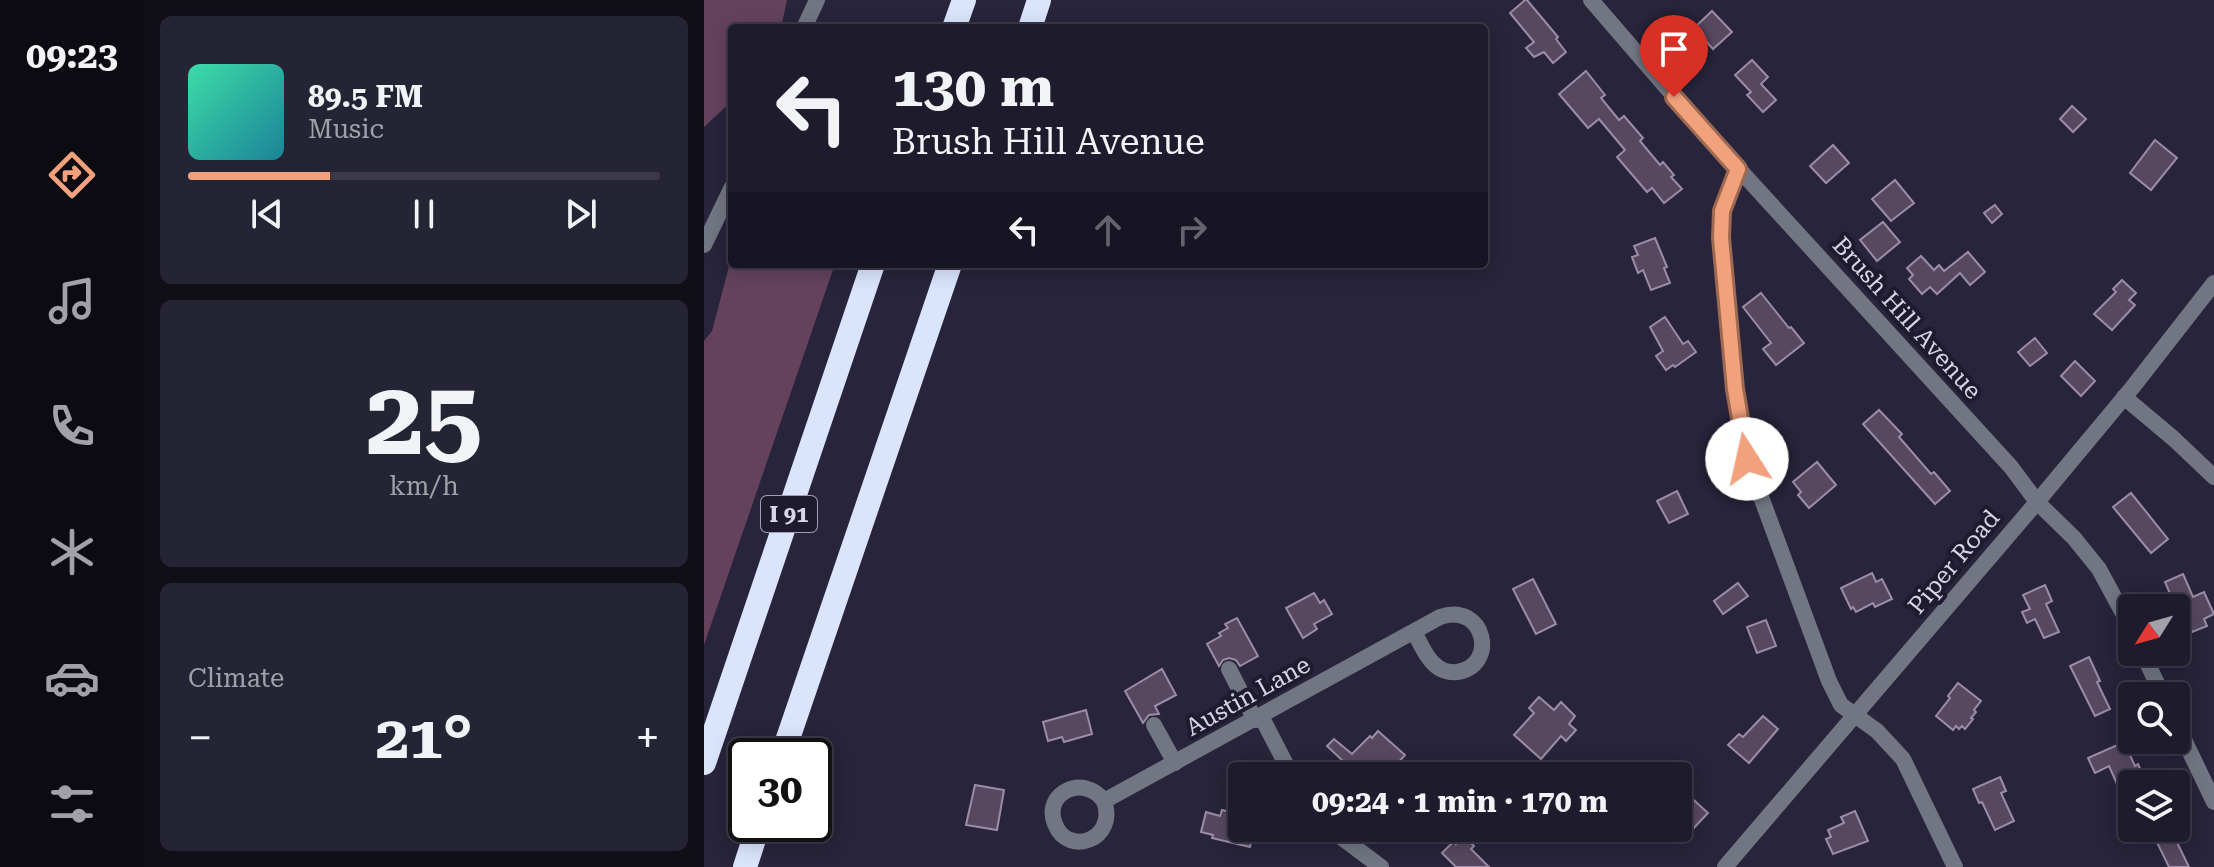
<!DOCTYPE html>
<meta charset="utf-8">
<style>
:root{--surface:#1d1b2c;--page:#252434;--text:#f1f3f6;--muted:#a0a1a9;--line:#3b3948;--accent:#f1a17c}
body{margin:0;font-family:"Roboto Serif",serif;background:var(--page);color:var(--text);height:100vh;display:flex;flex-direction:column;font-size:30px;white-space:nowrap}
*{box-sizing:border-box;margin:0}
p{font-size:26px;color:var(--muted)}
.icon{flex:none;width:44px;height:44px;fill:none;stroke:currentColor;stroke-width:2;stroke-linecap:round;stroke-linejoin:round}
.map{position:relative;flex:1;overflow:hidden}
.panel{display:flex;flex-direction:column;gap:16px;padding:16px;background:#100f18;width:560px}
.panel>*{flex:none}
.top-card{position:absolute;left:24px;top:24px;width:760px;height:244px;border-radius:8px;box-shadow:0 4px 20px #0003,0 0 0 2px var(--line);background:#1d1b2c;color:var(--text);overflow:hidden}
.needle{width:52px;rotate:233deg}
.fabs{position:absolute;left:1414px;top:594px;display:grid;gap:16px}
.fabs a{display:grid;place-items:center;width:72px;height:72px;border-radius:8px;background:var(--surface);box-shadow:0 4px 20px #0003,0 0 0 2px var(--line);font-size:40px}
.speed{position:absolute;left:24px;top:738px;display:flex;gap:16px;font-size:40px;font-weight:700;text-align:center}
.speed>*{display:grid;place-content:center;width:104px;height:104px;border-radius:50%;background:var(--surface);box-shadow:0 4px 20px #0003,0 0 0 2px var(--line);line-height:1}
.speed .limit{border:4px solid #111;border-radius:12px;background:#fff;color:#111}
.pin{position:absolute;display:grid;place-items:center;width:68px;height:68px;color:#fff;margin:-82px -34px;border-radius:50% 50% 50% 0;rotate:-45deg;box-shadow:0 0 8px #0007}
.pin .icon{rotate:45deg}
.me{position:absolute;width:88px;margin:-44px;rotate:350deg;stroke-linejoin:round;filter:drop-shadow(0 0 6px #0008)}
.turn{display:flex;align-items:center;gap:28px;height:168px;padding:0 32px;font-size:36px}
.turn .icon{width:104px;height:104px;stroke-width:2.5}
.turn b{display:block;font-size:56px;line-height:68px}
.lanes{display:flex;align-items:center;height:76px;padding:0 32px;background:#0003;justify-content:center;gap:40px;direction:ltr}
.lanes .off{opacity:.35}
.big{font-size:60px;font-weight:700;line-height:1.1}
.panel .widget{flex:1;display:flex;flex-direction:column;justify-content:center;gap:12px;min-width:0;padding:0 28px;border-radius:12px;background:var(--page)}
.panel .dial{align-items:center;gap:0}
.dial b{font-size:104px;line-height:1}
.song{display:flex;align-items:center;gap:24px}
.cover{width:96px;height:96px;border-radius:12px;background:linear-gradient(135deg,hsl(160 70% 55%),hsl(190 70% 35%))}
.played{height:8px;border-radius:4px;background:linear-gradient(90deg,var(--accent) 30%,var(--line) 30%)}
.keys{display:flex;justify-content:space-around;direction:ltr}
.heat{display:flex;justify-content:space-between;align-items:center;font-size:44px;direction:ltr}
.trip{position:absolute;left:524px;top:762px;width:464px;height:80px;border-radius:8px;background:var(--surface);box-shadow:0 4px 20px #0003,0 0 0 2px var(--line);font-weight:700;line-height:80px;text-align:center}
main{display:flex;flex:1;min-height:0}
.menu{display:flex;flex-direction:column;width:144px;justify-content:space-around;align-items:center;background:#0c0b12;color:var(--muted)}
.menu .icon{width:56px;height:56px}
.menu .active{color:var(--accent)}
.menu b{font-size:36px;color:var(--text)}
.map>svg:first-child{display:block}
.forest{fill:#64425c}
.building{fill:#564860;stroke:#9c8ca7;stroke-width:2}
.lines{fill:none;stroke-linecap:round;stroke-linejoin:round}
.minor{stroke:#717682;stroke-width:16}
.highway{stroke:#dae5fd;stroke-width:24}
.route-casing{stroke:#9d6951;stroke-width:20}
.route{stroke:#f1a17c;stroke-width:14}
.labels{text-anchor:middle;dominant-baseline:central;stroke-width:8;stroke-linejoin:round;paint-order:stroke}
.shield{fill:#1e1b31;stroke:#a09eb0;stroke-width:2}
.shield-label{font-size:22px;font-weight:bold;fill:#d7d6e6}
.street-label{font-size:24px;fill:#d7d6e6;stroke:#1e1b31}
</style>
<main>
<nav class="menu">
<b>09:23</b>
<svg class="icon active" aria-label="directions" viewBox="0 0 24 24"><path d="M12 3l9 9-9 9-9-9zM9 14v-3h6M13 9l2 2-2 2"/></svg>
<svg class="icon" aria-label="music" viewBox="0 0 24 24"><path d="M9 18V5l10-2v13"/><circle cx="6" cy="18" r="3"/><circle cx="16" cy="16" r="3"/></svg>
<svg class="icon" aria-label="phone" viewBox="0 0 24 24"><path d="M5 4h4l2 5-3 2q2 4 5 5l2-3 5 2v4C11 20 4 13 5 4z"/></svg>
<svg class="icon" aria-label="climate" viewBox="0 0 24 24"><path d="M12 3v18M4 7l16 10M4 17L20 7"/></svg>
<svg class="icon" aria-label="car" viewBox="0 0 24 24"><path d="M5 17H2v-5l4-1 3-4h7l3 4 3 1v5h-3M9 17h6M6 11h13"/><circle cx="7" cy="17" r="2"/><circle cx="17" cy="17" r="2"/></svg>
<svg class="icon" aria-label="filters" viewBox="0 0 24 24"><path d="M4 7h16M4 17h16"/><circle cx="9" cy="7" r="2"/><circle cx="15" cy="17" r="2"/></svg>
</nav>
<section class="panel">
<div class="widget">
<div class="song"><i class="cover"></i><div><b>89.5 FM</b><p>Music</p></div></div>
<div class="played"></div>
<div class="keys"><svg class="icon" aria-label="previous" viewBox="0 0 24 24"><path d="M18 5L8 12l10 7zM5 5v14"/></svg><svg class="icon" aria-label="pause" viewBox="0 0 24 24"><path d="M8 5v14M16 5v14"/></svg><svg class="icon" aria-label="next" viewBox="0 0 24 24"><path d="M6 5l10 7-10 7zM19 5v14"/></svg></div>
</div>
<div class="widget dial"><b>25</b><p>km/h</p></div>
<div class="widget"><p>Climate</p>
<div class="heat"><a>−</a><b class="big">21°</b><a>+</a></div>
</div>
</section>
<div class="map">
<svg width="1510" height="867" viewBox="0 0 1510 867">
<rect width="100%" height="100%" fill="#27243b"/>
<g class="forest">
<path d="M0 0H83L77 28H28V101L0 127Z"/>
<path d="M28 255V264H131L0 645V341L8 331Z"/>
</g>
<g class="building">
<path d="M821 0H823L854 37 852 39 862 52 849 63 840 52 830 57 822 48 830 42 806 13Z"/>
<path d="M1008 11 1028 32 1009 49 990 28Z"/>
<path d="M1048 60 1064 77 1057 84 1072 100 1059 112 1043 95 1047 92 1031 75Z"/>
<path d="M882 71 901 95 897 98 915 120 920 116 939 138 936 141 956 165 959 162 970 175 967 177 978 189 960 203 948 188 943 192 913 157 921 150 895 119 884 128 855 94Z"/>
<path d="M1368 106 1382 119 1369 132 1356 119Z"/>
<path d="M1451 140 1473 158 1447 190 1426 173Z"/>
<path d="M1129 145 1145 163 1122 183 1106 166Z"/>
<path d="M1191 180 1210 203 1187 221 1168 199Z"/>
<path d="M1291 205 1298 214 1288 223 1280 213Z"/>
<path d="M1179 222 1196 242 1173 261 1156 240Z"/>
<path d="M951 238 963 267 960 268 966 283 947 290 939 270 934 273 928 257 934 255 930 246Z"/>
<path d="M1264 252 1281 272 1266 285 1256 273 1233 294 1226 287 1218 294 1205 279 1209 275 1203 268 1217 256 1230 270 1235 265 1240 271Z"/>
<path d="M1418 280 1432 293 1425 300 1431 305 1408 330 1390 314 1412 292 1409 289Z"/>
<path d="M1057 293 1085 328 1087 327 1100 343 1072 365 1059 349 1067 343 1039 307Z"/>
<path d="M961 317 979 344 984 341 992 352 971 367 969 365 962 370 952 356 959 351 946 327Z"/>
<path d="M1331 338 1343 353 1326 366 1314 352Z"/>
<path d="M1371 361 1391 381 1377 396 1357 376Z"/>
<path d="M1175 410 1198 434 1195 437 1227 474 1230 472 1246 491 1231 504 1159 424Z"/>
<path d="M1113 462 1132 485 1105 508 1094 495 1097 492 1089 482Z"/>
<path d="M973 491 984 514 965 523 953 501Z"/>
<path d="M1427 493 1464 539 1447 553 1409 507Z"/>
<path d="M1168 573 1172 582 1178 579 1188 599 1171 607 1169 603 1152 612 1149 607 1147 609 1137 588Z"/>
<path d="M1479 574 1489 597 1500 592 1510 614 1500 619 1503 626 1488 632 1476 606 1472 608 1461 582Z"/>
<path d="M829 579 852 624 832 634 809 589Z"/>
<path d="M1034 583 1044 596 1019 614 1010 601Z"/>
<path d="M1341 585 1348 601 1342 604 1355 632 1340 638 1331 619 1323 623 1318 612 1326 609 1319 595Z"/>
<path d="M610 593 616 603 620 600 628 614 610 624 613 629 599 638 582 608Z"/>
<path d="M533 618 554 656 536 666 532 660 525 658 519 660 515 666 503 644 517 636 515 633 524 628 521 624Z"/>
<path d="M1062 620 1072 646 1053 653 1043 627Z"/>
<path d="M1385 657 1396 681 1393 682 1406 709 1391 716 1366 666Z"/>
<path d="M458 669 472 695 451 706 455 714 445 715 439 723 421 691Z"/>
<path d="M1254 683 1277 701 1270 710 1272 712 1267 718 1269 719 1261 729 1258 726 1255 729 1252 726 1249 730 1232 716 1246 698 1244 696Z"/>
<path d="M835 697 850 710 857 702 871 716 865 724 872 730 862 741 857 736 837 759 810 735 830 713 825 708Z"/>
<path d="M382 710 388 734 360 742 358 737 344 741 339 722Z"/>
<path d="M1059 716 1074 729 1045 763 1024 745 1035 734 1039 737Z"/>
<path d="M674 731 701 755 682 776H649L637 765 640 762 623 746 630 739 648 754 666 736 668 738Z"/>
<path d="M1420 742 1431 766 1434 764 1443 784H1426L1423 779 1413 784 1405 766 1391 773 1384 758Z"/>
<path d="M1296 777 1302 791 1297 793 1310 821 1291 830 1278 802 1275 803 1269 789Z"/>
<path d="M271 785 300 790 293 830 262 825Z"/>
<path d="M981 792 1004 813 986 832 984 830 974 840V799Z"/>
<path d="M518 810 534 814 533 819 538 820V828L550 829 546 847 508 838 509 835 497 832 502 812 516 816Z"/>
<path d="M1151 811 1164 841 1129 854 1122 839 1127 837 1124 830 1140 823 1137 817Z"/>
<path d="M1446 828H1466L1485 867H1465Z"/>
<path d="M760 836 770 846 767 849 785 867H752L738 853 750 841 752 844Z"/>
</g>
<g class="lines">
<g class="minor">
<path d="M887 0 1000 131 1307 467 1333 502 1370 538 1395 569 1428 630"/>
<path d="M100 28 113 0"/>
<path d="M1034 169 1018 211 1017 238 1031 389 1043 459 1125 681 1137 705 1173 731 1199 759 1251 867"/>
<path d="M0 245 28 187"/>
<path d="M1420 397 1470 439 1510 477"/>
<path d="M1438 652 1459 696"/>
<path d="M525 669 551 720"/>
<path d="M557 716 588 776"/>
<path d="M1472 723 1510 802"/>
<path d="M450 725 471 763"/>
<path d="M400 801C414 839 364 858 351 824 338 793 380 773 400 801L736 617C781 601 795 666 753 672 745 673 736 670 730 664 721 656 716 642 710 632"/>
<path d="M625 828 677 867"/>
<path d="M1021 867 1333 502 1428 388 1510 283"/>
</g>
<g class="highway">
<path d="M250 28 260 0"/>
<path d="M326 28 335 0"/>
<path d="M78 756 246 264"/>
<path d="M0 763 169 264"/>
<path d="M41 867 55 824"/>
</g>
</g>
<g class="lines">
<g class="route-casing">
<path id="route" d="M970 97 1034 169 1018 211 1017 238 1031 389 1043 459"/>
</g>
<use href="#route" class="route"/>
</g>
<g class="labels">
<rect class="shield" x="57" y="496" width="56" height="36" rx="6"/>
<g class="shield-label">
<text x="85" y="514">I 91</text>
</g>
<g class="street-label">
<text transform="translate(1203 318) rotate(48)">Brush Hill Avenue</text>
<text transform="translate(1250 562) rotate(-50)">Piper Road</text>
<text transform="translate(544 696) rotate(-29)">Austin Lane</text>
</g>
</g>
</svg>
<div class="fabs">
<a><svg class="needle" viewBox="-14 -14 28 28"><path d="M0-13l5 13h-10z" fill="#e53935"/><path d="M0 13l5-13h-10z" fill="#a0a1a9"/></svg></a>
<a><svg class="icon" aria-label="search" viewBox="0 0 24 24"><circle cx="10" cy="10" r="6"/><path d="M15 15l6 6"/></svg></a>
<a><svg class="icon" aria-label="layers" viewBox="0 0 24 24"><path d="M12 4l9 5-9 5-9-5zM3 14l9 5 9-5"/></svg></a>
</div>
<div class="speed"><div class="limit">30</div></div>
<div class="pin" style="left:970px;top:97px;background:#d93025"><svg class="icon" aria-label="arrive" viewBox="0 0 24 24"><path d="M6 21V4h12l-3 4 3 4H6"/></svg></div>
<svg class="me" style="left:1043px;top:459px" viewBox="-20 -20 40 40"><circle r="19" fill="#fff"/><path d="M0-13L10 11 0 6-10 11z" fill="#f1a17c"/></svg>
<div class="trip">09:24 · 1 min · 170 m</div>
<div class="top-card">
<div class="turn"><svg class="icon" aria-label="left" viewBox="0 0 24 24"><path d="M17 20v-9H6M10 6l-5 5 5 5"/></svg><div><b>130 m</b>Brush Hill Avenue</div></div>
<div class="lanes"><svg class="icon" aria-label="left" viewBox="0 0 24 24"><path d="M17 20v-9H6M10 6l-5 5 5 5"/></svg><svg class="icon off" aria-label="ahead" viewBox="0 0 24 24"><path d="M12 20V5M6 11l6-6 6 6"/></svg><svg class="icon off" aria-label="right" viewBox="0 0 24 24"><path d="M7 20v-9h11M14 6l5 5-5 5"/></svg></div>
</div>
</div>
</main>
